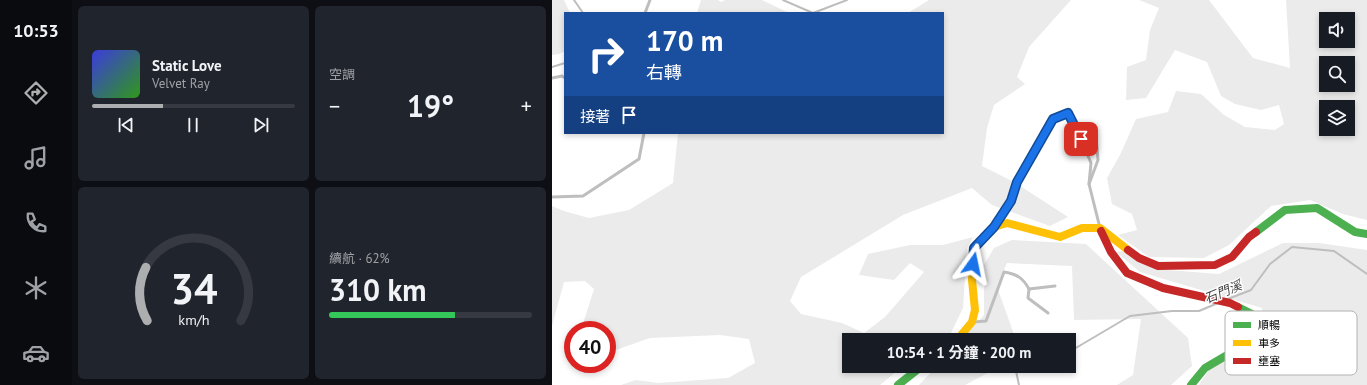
<!DOCTYPE html>
<html lang="zh-TW">
<meta charset="utf-8">
<style>
:root{--surface:#171b24;--page:#20242c;--text:#f1f3f6;--muted:#9ea1a6;--line:#363941;--accent:#adaeaf}
body{margin:0;font-family:"PT Sans","Noto Sans TC",sans-serif;background:var(--page);color:var(--text);height:100vh;display:flex;flex-direction:column;font-size:15px;white-space:nowrap}
*{box-sizing:border-box;margin:0}
p{font-size:13px;color:var(--muted)}
.icon{flex:none;width:22px;height:22px;fill:none;stroke:currentColor;stroke-width:2;stroke-linecap:round;stroke-linejoin:round}
.map{position:relative;flex:1;overflow:hidden}
.drawer{display:flex;flex-direction:column;gap:6px;padding:6px;background:#0d0f14;width:480px}
.drawer>*{flex:none}
.hud{position:absolute;left:12px;top:12px;width:380px;height:122px;border-radius:0px;box-shadow:0 2px 6px #0003;background:#1a4fa0;color:#fff;overflow:hidden}
.buttons{position:absolute;left:767px;top:12px;display:grid;gap:8px}
.buttons a{display:grid;place-items:center;width:36px;height:36px;border-radius:0px;background:var(--surface);box-shadow:0 2px 6px #0003;font-size:20px}
.speed{position:absolute;left:12px;top:321px;display:flex;gap:8px;font-size:20px;font-weight:700;text-align:center}
.speed>*{display:grid;place-content:center;width:52px;height:52px;border-radius:50%;background:var(--surface);box-shadow:0 2px 6px #0003;line-height:1}
.speed .limit{border:6px solid #d22;background:#fff;color:#111}
.pin{position:absolute;display:grid;place-items:center;width:34px;height:34px;color:#fff;margin:-17px;border-radius:8px;box-shadow:0 2px 6px #0006}
.me{position:absolute;width:44px;margin:-22px;rotate:12deg;stroke-linejoin:round;filter:drop-shadow(0 0 3px #0008)}
.turn{display:flex;align-items:center;gap:14px;height:84px;padding:0 16px;font-size:18px}
.turn .icon{width:52px;height:52px;stroke-width:2.5}
.turn b{display:block;font-size:28px;line-height:34px}
.then{display:flex;align-items:center;height:38px;padding:0 16px;background:#0003;gap:8px;font-size:15px}
.big{font-size:30px;font-weight:700;line-height:1.1}
.drawer .tile{flex:1;display:flex;flex-direction:column;justify-content:center;gap:6px;min-width:0;padding:0 14px;border-radius:6px;background:var(--page)}
.drawer .dial{align-items:center;gap:0}
.dial svg{height:104px;overflow:visible;fill:none;stroke:var(--line);stroke-width:7;stroke-linecap:round;text-anchor:middle}
.dial text{fill:var(--text);stroke:none}
.song{display:flex;align-items:center;gap:12px}
.cover{width:48px;height:48px;border-radius:6px;background:linear-gradient(135deg,hsl(240 70% 55%),hsl(110 70% 35%))}
.played{height:4px;border-radius:2px;background:linear-gradient(90deg,var(--accent) 35%,var(--line) 35%)}
.keys{display:flex;justify-content:space-around;direction:ltr}
.heat{display:flex;justify-content:space-between;align-items:center;font-size:22px;direction:ltr}
.charge{height:6px;border-radius:3px;background:linear-gradient(90deg,#34c759 62%,var(--line) 0)}
.drawer .tiles{flex:1;display:grid;gap:6px;grid-template-columns:repeat(2,1fr)}
.trip{position:absolute;left:290px;top:333px;width:234px;height:40px;border-radius:0px;background:var(--surface);box-shadow:0 2px 6px #0003;font-weight:700;line-height:40px;text-align:center}
main{display:flex;flex:1;min-height:0}
.tab-bar{display:flex;flex-direction:column;width:72px;justify-content:space-around;align-items:center;background:#090b0e;color:var(--muted)}
.tab-bar .icon{width:28px;height:28px}
.tab-bar .active{color:var(--accent)}
.tab-bar b{font-size:18px;color:var(--text)}
.map>svg:first-child{display:block}
.green{fill:#ebebeb;fill-rule:evenodd}
.lines{fill:none;stroke-linecap:round;stroke-linejoin:round}
.stream{stroke:#bebebe;stroke-width:2}
.lane{stroke:#bebebe;stroke-width:3}
.fast{stroke:#4caf50;stroke-width:8}
.slow{stroke:#ffc107;stroke-width:8}
.jam{stroke:#c62828;stroke-width:8}
.route-casing{stroke:#114b97;stroke-width:10}
.route{stroke:#1a73e8;stroke-width:7}
.labels{text-anchor:middle;dominant-baseline:central;stroke-width:3;stroke-linejoin:round;paint-order:stroke}
.water-label{font-size:13px;font-style:italic;fill:#434343;stroke:#fff}
.key{fill:#fff;stroke:#b2b2b2;stroke-width:1}
.key-label{font-size:11px;fill:#000}
</style>
<main>
<nav class="tab-bar">
<b>10:53</b>
<svg class="icon active" aria-label="directions" viewBox="0 0 24 24"><path d="M12 3l9 9-9 9-9-9zM9 14v-3h6M13 9l2 2-2 2"/></svg>
<svg class="icon" aria-label="music" viewBox="0 0 24 24"><path d="M9 18V5l10-2v13"/><circle cx="6" cy="18" r="3"/><circle cx="16" cy="16" r="3"/></svg>
<svg class="icon" aria-label="phone" viewBox="0 0 24 24"><path d="M5 4h4l2 5-3 2q2 4 5 5l2-3 5 2v4C11 20 4 13 5 4z"/></svg>
<svg class="icon" aria-label="climate" viewBox="0 0 24 24"><path d="M12 3v18M4 7l16 10M4 17L20 7"/></svg>
<svg class="icon" aria-label="car" viewBox="0 0 24 24"><path d="M5 17H2v-5l4-1 3-4h7l3 4 3 1v5h-3M9 17h6M6 11h13"/><circle cx="7" cy="17" r="2"/><circle cx="17" cy="17" r="2"/></svg>
</nav>
<section class="drawer">
<div class="tiles">
<div class="tile">
<div class="song"><i class="cover"></i><div><b>Static Love</b><p>Velvet Ray</p></div></div>
<div class="played"></div>
<div class="keys"><svg class="icon" aria-label="previous" viewBox="0 0 24 24"><path d="M18 5L8 12l10 7zM5 5v14"/></svg><svg class="icon" aria-label="pause" viewBox="0 0 24 24"><path d="M8 5v14M16 5v14"/></svg><svg class="icon" aria-label="next" viewBox="0 0 24 24"><path d="M6 5l10 7-10 7zM19 5v14"/></svg></div>
</div>
<div class="tile"><p>空調</p>
<div class="heat"><a>−</a><b class="big">19°</b><a>+</a></div>
</div>
<div class="tile dial"><svg viewBox="0 0 100 80">
<path d="M14 69A42 42 0 1 1 86 69"/>
<path d="M14 69A42 42 0 0 1 13 28" stroke="#adaeaf"/>
<text x="50" y="56" font-size="32" font-weight="700">34</text>
<text x="50" y="72" font-size="11">km/h</text>
</svg></div>
<div class="tile"><p>續航 · 62%</p><b class="big">310 km</b><div class="charge"></div></div>
</div>
</section>
<div class="map">
<svg width="815" height="385" viewBox="0 0 815 385">
<rect width="100%" height="100%" fill="#fff"/>
<g class="green">
<path d="M0 0H12L18 13H13V51L7 54 0 55Z"/>
<path d="M149 0H166L169 2 173 0H210L237 13H145Z"/>
<path d="M377 0H519L477 47 465 77 473 84 442 105 435 128 430 166 462 182 516 217 498 226 440 205 420 188 351 215 249 277 238 301 249 314 290 323 312 333 333 317 372 272 358 263 342 280 307 275 316 254 358 245H391L421 237 415 248 411 308 396 339 297 340V366H351L328 385H69L84 380 106 383 176 378 203 363 197 339 168 335 98 338 55 353V330H29L42 289 33 281 12 282 0 326V206L12 211 37 218 77 210 121 183 126 133H391V13H356Z"/>
<path d="M587 0H657L701 58 738 68 734 0H815V220L791 214 758 200 719 206 677 245 652 258 597 257 566 235 585 230 580 214 560 204 555 178 568 155 584 119 616 112 624 91 649 94 672 115 693 127 723 130 732 124 727 105 709 110 683 104 669 96 655 62 623 50 594 98 574 100 575 67 594 60 598 30 607 8ZM774 19H796V41H774ZM774 63H796V85H774ZM774 107H796V129H774Z"/>
<path d="M460 240 534 244 636 338 640 366 619 385H565L581 375 589 319 522 320 520 266 455 263 445 287 464 340H409L432 315V265L442 248Z"/>
<path d="M731 243H767L815 250V385H647L657 370 714 333 710 308 588 272 564 252 573 251 603 269 667 274Z"/>
<path d="M385 366H445L443 369 413 385H367Z"/>
</g>
<g class="lines">
<g class="stream">
<path d="M22 0 31 13"/>
<path d="M231 0 261 13 295 0"/>
<path d="M0 67 13 63"/>
<path d="M676 299 699 290 718 264 740 247 782 251 815 274"/>
<path d="M517 352 578 316 620 311H647L666 303"/>
<path d="M467 385 464 371 470 366"/>
</g>
<g class="lane">
<path d="M93 13 98 0"/>
<path d="M0 78 10 76 13 78"/>
<path d="M544 137 546 160 537 184 548 228"/>
<path d="M0 197 31 196 87 159 92 133"/>
<path d="M444 224 459 201 465 182 501 119 516 113 524 127 539 163 537 184"/>
<path d="M477 289 476 298 496 313"/>
<path d="M422 322 434 321 452 272C465 274 471 278 477 289L503 286"/>
</g>
<g class="fast">
<path d="M704 232 733 210 765 208 803 232 815 234"/>
<path d="M346 385 370 366"/>
<path d="M639 385 653 368 694 344 706 332 704 316 686 307"/>
</g>
<path class="slow" d="M405 340 420 322 423 310 420 280 422 248 442 227 455 223 508 237 530 228H548L576 250"/>
<g class="jam">
<path d="M549 231 559 252 575 273 611 288 678 303 686 307"/>
<path d="M576 250 587 258 606 266 663 265 680 257 697 237 704 232"/>
</g>
</g>
<g class="lines">
<g class="route-casing">
<path id="route" d="M421 264 422 248 442 227 459 201 465 182 501 119 516 113 529 139"/>
</g>
<use href="#route" class="route"/>
</g>
<g class="labels">
<g class="water-label">
<text transform="translate(671 292) rotate(-22)">石門溪</text>
</g>
</g>
<rect x="673" y="311" width="132" height="64" rx="6" class="key"/>
<rect x="681" y="322" width="18" height="6" fill="#4caf50"/>
<rect x="681" y="340" width="18" height="6" fill="#ffc107"/>
<rect x="681" y="358" width="18" height="6" fill="#c62828"/>
<g class="key-label">
<text x="706" y="329">順暢</text>
<text x="706" y="347">車多</text>
<text x="706" y="365">壅塞</text>
</g>
</svg>
<div class="buttons">
<a><svg class="icon" aria-label="sound" viewBox="0 0 24 24"><path d="M4 9h4l5-4v14l-5-4H4zM17 9q2 3 0 6"/></svg></a>
<a><svg class="icon" aria-label="search" viewBox="0 0 24 24"><circle cx="10" cy="10" r="6"/><path d="M15 15l6 6"/></svg></a>
<a><svg class="icon" aria-label="layers" viewBox="0 0 24 24"><path d="M12 4l9 5-9 5-9-5zM3 14l9 5 9-5"/></svg></a>
</div>
<div class="speed"><div class="limit">40</div></div>
<div class="pin" style="left:529px;top:139px;background:#d93025"><svg class="icon" aria-label="arrive" viewBox="0 0 24 24"><path d="M6 21V4h12l-3 4 3 4H6"/></svg></div>
<svg class="me" style="left:421px;top:264px" viewBox="-20 -20 40 40"><path d="M0-17L14 15 0 8-14 15z" fill="#1a73e8" stroke="#fff" stroke-width="4"/></svg>
<div class="trip">10:54 · 1 分鐘 · 200 m</div>
<div class="hud">
<div class="turn"><svg class="icon" aria-label="right" viewBox="0 0 24 24"><path d="M7 20v-9h11M14 6l5 5-5 5"/></svg><div><b>170 m</b>右轉</div></div>
<div class="then">接著<svg class="icon" aria-label="arrive" viewBox="0 0 24 24"><path d="M6 21V4h12l-3 4 3 4H6"/></svg></div>
</div>
</div>
</main>
